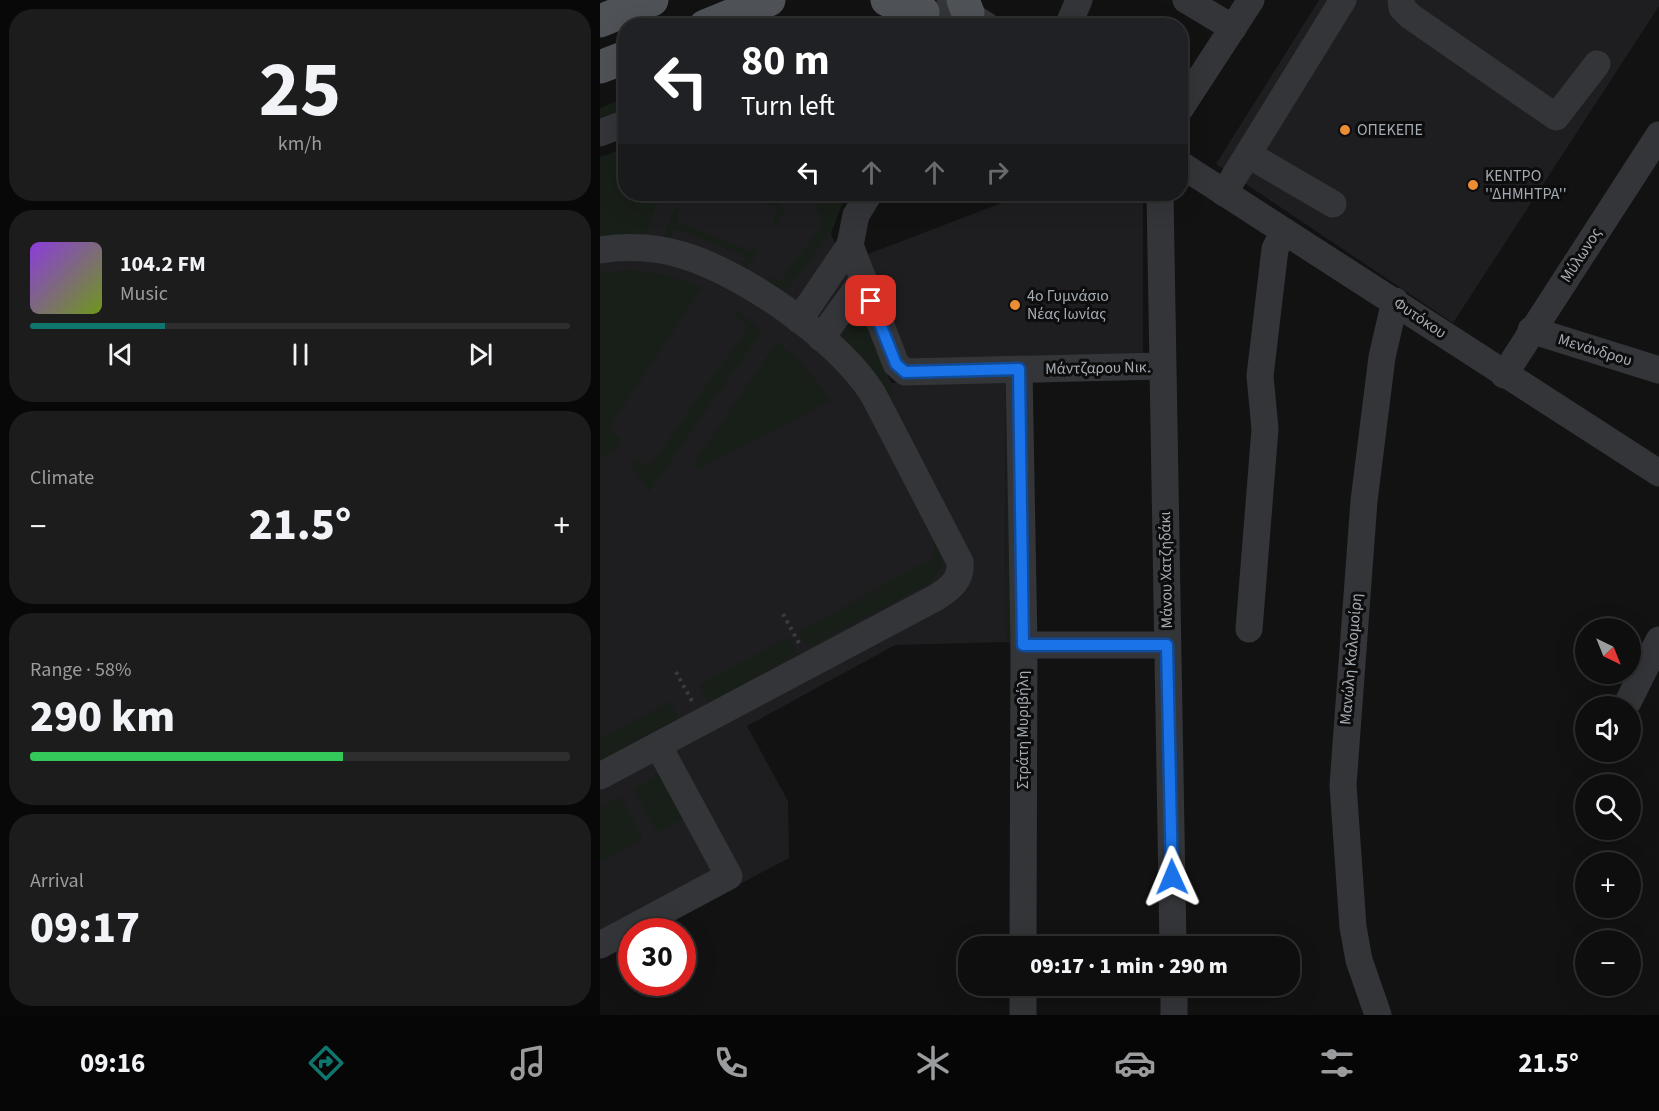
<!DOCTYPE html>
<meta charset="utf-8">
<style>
:root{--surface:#0e0e0e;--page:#1c1c1c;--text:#f1f3f6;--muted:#9b9c9e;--line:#2e2e2e;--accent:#0f766e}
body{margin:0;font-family:"Source Sans 3",sans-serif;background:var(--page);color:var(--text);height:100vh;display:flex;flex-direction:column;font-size:22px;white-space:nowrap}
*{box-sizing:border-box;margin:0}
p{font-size:20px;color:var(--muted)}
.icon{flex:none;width:33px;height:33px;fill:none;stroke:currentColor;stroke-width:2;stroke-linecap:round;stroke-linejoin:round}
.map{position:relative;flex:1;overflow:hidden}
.sheet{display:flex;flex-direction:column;gap:9px;padding:9px;background:#080808;width:600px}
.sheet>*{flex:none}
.top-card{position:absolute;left:18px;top:18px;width:570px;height:183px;border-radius:24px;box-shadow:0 6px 24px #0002,0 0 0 2px var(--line);background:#202124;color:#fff;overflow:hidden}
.needle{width:39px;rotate:137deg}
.buttons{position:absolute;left:975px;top:618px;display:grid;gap:12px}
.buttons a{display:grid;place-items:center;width:66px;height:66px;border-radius:50%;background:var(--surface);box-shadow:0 6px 24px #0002,0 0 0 2px var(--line);font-size:30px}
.speed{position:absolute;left:18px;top:918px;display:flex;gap:12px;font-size:30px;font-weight:700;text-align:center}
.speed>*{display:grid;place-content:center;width:78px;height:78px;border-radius:50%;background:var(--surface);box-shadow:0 6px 24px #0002,0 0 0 2px var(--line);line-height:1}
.speed .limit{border:9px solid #d22;background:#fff;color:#111}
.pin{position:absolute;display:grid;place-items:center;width:51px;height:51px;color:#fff;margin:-26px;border-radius:12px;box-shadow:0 3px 9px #0006}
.me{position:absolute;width:66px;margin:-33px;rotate:359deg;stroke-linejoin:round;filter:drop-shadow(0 0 4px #0008)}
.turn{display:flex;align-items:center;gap:21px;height:126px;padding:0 24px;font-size:27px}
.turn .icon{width:78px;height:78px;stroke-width:2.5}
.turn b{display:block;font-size:42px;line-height:51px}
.lanes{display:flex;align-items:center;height:57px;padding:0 24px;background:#0003;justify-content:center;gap:30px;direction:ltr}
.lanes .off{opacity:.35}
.big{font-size:45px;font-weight:800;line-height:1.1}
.sheet .widget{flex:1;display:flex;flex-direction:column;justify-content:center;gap:9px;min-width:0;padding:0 21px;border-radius:24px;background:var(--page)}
.sheet .dial{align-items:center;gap:0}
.dial b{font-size:78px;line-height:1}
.song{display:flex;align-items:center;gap:18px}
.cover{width:72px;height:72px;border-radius:9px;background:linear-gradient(135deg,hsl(270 70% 55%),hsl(80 70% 35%))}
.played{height:6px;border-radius:3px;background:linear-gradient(90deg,var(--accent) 25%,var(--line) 25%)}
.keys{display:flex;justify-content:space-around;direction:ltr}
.heat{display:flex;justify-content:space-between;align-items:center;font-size:33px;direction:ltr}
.charge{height:9px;border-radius:4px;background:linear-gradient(90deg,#34c759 58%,var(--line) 0)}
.trip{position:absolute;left:358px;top:936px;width:342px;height:60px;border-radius:24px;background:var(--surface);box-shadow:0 6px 24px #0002,0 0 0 2px var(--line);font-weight:800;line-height:60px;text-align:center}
.menu{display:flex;height:96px;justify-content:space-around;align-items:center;background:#060606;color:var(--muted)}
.menu .icon{width:42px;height:42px}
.menu .active{color:var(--accent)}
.menu b{font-size:27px;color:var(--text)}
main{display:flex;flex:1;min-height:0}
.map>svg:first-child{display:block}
.built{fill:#1e1e20}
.green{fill:#181e18}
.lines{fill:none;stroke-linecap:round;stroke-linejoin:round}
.path{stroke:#393c3f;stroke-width:4;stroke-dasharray:3 4.5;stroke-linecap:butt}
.minor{stroke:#333538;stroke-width:27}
.major{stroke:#4f5257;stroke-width:33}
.route-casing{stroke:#114b97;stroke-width:15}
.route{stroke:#1a73e8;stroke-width:10}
.poi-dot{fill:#ea8d34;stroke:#0d0d0e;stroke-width:2}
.labels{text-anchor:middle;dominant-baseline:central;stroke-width:6;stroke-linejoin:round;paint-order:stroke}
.poi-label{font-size:16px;fill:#a4abb3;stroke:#0d0d0e;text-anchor:start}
.street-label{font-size:16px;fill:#a4abb3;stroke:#0d0d0e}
</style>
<main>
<section class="sheet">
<div class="widget dial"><b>25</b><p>km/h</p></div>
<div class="widget">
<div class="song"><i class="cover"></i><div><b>104.2 FM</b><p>Music</p></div></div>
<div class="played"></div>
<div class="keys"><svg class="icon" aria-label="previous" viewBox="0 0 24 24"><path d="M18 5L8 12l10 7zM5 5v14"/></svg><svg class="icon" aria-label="pause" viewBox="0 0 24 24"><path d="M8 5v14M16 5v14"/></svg><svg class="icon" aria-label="next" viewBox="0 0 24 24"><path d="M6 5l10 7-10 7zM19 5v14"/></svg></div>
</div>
<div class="widget"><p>Climate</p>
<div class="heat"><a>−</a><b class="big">21.5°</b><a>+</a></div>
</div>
<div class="widget"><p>Range · 58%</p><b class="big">290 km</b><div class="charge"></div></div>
<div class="widget"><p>Arrival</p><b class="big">09:17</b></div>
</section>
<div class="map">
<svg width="1059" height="1015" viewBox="0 0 1059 1015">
<rect width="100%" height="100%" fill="#121213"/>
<g class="built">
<path d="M719 0H1059V6L853 323 616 164Z"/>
<path d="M50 194H215L291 383 405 380 406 642 295 645 147 726 188 801 189 858 0 958V213Z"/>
<path d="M425 194H543V356L306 361 268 254Z"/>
</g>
<g class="green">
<path d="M25 98V114L0 123V108Z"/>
<path d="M25 148 26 194H60L45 238 0 239V157Z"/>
<path d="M144 194C161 193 175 197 184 212L178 224 173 221 178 209Z"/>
<path d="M211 194H250L241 207 231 233 184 294 169 282 168 276 180 282 222 224Z"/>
<path d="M79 207 77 222 150 251 158 247 153 260 146 268 140 267 146 256 74 228 69 242 63 240 73 211Z"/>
<path d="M31 270 71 276 102 288 8 430 21 439 15 449 0 457V273Z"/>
<path d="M138 311 162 331 49 492 31 466 36 459 49 467 148 327 135 316Z"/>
<path d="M253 319 264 322 293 394H282L271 370 242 338V331Z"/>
<path d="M177 342 202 364 231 400 99 469 94 462Z"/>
<path d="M405 380H413L414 643 406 642Z"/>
<path d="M335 538 343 563 331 582 208 648 198 632 333 558Z"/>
<path d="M188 637 198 654 109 702 99 686Z"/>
<path d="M70 701 79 718 0 761V739Z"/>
<path d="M64 770 89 816 57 832 34 790Z"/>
<path d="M21 796 43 838 0 862V808Z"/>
</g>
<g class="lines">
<g class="path">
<path d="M183 614 200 645"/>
<path d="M76 672 93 703"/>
</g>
<g class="minor">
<path d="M586 0 633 28"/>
<path d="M801 0 802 8 810 16 956 117 997 64"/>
<path d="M304 1 343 26"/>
<path d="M350 2 387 26"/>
<path d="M468 26 479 0"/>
<path d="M580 109 651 0"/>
<path d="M0 133 26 123"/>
<path d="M649 155 733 204"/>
<path d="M580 164 1059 473"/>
<path d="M624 193 743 0"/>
<path d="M269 194 256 215 250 245 296 364 305 372 562 366"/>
<path d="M560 194 573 946"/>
<path d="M0 250C27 246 56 247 82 255 144 273 239 340 273 394L360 562C362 579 351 588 337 597L0 776"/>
<path d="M199 320 250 245"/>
<path d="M931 330 1059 370"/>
<path d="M221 338 263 280"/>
<path d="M419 369 424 645 423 946"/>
<path d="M904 375 1059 135"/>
<path d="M649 629 665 429 660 376 675 249 684 231"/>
<path d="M424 645H567"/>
<path d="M1028 702 1059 640"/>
<path d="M0 945 129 876 58 745"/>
<path d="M574 986V1015"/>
<path d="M423 1015V986"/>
<path d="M778 1015 759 960 753 927 743 785 764 501 782 357 795 301"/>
</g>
<g class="major">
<path d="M287 0 323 12"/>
<path d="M363 0 368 13"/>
<path d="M0 21 52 0"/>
<path d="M105 26 169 0"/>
<path d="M0 67 26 57"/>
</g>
</g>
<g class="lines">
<g class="route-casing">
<path id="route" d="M271 301 296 364 305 372 419 369 423 645H567L572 877"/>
</g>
<use href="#route" class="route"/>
</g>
<g class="poi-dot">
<circle cx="745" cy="130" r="6"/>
<circle cx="873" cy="185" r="6"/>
<circle cx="415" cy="305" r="6"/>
</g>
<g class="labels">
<g class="poi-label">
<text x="757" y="130">ΟΠΕΚΕΠΕ</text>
<text x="885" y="176">ΚΕΝΤΡΟ<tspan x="885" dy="18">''ΔΗΜΗΤΡΑ''</tspan></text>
<text x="427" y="296">4ο Γυμνάσιο<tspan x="427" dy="18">Νέας Ιωνίας</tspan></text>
</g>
<g class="street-label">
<text transform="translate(981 255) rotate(-57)">Μύλωνος</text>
<text transform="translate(820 318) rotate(34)">Φυτόκου</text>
<text transform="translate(995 350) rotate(17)">Μενάνδρου</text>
<text transform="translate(498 368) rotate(-1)">Μάντζαρου Νικ.</text>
<text transform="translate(566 570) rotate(-91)">Μάνου Χατζηδάκι</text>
<text transform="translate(751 659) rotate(-85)">Μανώλη Καλομοίρη</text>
<text transform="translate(423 730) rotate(-90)">Στράτη Μυριβήλη</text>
</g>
</g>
</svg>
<div class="buttons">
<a><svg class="needle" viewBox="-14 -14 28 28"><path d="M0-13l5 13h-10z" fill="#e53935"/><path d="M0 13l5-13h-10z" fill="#9b9c9e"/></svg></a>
<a><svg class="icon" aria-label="sound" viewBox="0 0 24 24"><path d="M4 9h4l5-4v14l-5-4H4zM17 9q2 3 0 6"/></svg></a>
<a><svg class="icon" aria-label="search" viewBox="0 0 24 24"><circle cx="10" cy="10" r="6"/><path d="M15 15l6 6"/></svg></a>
<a>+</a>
<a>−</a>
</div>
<div class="speed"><div class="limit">30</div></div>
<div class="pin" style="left:271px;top:301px;background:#d93025"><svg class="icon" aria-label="arrive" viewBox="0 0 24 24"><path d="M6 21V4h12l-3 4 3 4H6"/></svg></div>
<svg class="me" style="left:572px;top:877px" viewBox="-20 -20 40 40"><path d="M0-17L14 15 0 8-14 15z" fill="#1a73e8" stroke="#fff" stroke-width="4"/></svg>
<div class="trip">09:17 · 1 min · 290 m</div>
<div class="top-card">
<div class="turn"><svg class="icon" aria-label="left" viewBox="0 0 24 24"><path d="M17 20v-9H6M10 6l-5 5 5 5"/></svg><div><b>80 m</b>Turn left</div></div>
<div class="lanes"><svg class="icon" aria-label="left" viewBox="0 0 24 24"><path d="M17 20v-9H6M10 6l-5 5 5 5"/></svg><svg class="icon off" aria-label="ahead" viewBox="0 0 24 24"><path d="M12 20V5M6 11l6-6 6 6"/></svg><svg class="icon off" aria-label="ahead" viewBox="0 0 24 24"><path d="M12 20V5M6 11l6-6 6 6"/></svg><svg class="icon off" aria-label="right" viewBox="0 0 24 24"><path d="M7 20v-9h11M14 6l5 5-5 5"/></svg></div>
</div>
</div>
</main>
<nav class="menu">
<b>09:16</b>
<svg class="icon active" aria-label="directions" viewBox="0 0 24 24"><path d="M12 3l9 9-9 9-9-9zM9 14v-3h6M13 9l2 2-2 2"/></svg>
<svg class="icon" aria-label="music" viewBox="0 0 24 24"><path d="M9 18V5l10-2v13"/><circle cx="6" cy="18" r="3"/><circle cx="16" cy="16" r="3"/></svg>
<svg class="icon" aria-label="phone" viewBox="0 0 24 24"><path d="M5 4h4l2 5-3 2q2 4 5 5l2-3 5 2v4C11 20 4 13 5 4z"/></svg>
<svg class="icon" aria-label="climate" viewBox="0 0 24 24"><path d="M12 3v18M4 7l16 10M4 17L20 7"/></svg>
<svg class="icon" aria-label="car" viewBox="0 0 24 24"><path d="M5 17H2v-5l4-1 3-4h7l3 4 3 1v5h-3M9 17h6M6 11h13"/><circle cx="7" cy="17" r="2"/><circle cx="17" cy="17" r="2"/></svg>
<svg class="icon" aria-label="filters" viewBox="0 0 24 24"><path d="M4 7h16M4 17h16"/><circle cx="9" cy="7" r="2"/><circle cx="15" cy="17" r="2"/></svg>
<b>21.5°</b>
</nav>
